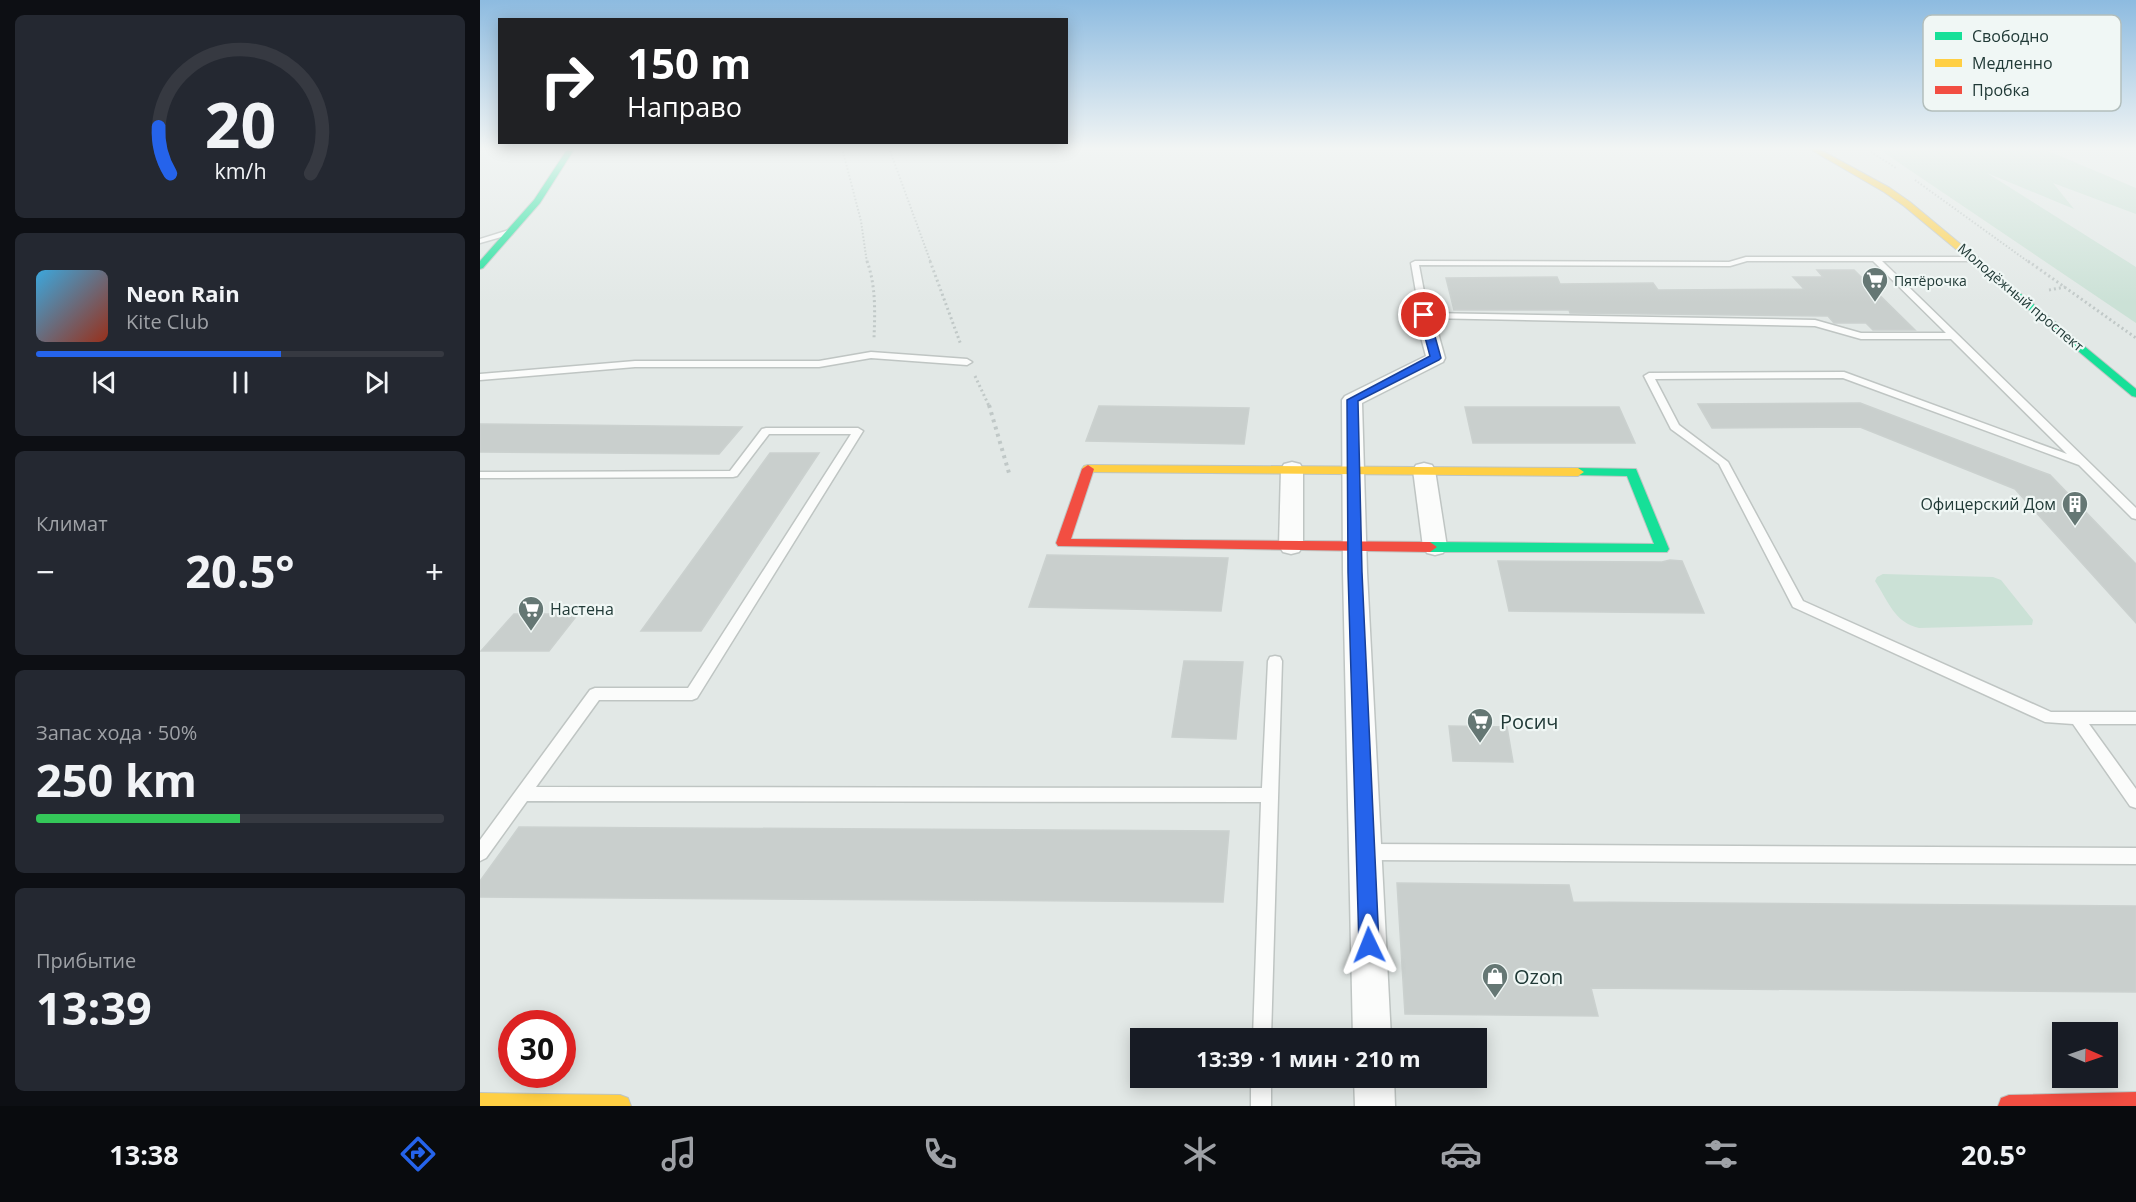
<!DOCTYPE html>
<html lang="ru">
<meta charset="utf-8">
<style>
:root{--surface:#171b24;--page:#242831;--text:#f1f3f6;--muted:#9ea1a6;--line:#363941;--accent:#2563eb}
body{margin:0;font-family:"Open Sans",sans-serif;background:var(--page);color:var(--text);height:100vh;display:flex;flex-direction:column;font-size:22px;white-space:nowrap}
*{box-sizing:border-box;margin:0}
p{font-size:20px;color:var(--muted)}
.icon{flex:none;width:33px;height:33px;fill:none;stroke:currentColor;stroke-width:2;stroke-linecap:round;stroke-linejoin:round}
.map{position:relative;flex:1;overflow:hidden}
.details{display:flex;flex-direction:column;gap:15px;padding:15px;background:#0d0f14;width:480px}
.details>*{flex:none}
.hud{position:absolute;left:18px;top:18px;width:570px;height:126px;border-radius:0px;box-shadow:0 3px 15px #0003;background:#202124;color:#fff;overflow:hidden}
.needle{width:39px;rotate:92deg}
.buttons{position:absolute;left:1572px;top:1022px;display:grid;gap:12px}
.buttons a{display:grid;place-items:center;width:66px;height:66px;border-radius:0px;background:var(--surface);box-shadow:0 3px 15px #0003;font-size:30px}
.speed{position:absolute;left:18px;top:1010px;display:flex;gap:12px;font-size:30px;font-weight:700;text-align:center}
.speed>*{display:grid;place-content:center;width:78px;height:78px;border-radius:50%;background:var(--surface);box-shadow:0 3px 15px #0003;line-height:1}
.speed .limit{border:9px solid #d22;background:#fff;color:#111}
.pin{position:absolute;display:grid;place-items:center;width:51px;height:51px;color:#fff;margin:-26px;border:3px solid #fff;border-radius:50%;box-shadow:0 2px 6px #0007}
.me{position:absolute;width:66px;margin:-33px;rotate:358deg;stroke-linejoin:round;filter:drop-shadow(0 0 4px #0008)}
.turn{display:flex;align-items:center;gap:21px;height:126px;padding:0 30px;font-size:27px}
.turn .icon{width:78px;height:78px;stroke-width:2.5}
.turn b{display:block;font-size:42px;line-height:51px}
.big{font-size:45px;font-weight:700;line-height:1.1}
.details .card{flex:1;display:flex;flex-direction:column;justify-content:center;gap:9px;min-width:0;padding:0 21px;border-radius:9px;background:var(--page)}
.details .dial{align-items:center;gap:0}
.dial svg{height:156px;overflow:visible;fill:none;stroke:var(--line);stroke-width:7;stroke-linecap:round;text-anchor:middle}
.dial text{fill:var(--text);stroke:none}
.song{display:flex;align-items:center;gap:18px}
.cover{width:72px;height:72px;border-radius:9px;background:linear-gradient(135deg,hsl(200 70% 55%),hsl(10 70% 35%))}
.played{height:6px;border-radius:3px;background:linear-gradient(90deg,var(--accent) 60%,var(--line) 60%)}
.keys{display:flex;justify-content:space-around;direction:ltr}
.heat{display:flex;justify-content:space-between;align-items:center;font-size:33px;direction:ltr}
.charge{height:9px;border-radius:4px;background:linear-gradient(90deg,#34c759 50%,var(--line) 0)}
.trip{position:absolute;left:650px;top:1028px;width:357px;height:60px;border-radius:0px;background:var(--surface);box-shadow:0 3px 15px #0003;font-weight:700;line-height:60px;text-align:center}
.dock{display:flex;height:96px;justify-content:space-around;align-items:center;background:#090b0e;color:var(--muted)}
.dock .icon{width:42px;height:42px}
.dock .on{color:var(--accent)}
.dock b{font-size:27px;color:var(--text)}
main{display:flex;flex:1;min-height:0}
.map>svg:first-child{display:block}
.green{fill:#cbe1d6}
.building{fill:#c9cfcd;stroke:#cbd1cf;stroke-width:1.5}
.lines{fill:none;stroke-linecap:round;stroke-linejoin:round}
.lane-casing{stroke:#bfc5c3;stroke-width:3}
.street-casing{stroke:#bfc5c3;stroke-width:3}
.fast-casing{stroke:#bec5c3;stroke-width:2}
.slow-casing{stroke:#bec5c3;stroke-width:2}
.jam-casing{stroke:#bec5c3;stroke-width:2}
.path-far2{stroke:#c0c8c7;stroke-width:2;stroke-dasharray:1.5 2;stroke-linecap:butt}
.path-far1{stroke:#c0c8c7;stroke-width:3;stroke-dasharray:2 3;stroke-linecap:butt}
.path{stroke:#c0c8c7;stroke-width:4;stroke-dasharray:3 4.5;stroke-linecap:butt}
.lane{fill:#fbfcfb;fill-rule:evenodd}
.street{fill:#fbfcfb;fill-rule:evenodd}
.fast{fill:#16e098;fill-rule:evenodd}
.slow{fill:#ffcf43;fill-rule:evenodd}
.jam{fill:#f24e42;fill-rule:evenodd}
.route{fill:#2563eb;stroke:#184099;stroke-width:1.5}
.labels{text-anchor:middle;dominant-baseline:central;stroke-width:4.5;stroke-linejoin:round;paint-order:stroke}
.far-poi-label{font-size:14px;fill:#213a37;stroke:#f0f7f5;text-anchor:start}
.far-street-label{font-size:14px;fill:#213a37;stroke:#f0f7f5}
.poi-label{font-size:16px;fill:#213a37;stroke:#f0f7f5;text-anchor:end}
.near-poi-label{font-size:20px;fill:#213a37;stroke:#f0f7f5;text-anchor:start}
.key{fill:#f0f7f5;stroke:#b2bebc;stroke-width:1.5}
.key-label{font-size:16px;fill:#213a37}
</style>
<main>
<section class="details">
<div class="card dial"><svg viewBox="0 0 100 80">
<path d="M14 69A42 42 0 1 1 86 69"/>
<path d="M14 69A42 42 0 0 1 8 45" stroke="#2563eb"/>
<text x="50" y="56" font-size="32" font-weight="700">20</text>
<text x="50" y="72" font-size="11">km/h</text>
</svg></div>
<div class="card">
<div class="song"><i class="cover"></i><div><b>Neon Rain</b><p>Kite Club</p></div></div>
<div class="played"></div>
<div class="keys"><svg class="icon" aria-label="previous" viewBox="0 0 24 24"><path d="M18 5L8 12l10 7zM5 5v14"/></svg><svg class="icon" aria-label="pause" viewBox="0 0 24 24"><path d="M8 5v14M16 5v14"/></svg><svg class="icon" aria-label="next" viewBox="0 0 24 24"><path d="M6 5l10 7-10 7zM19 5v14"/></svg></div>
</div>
<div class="card"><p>Климат</p>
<div class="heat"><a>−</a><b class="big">20.5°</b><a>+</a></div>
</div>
<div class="card"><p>Запас хода · 50%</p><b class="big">250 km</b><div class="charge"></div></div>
<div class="card"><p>Прибытие</p><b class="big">13:39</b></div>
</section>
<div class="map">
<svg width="1656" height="1106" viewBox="0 0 1656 1106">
<rect width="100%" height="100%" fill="#e2e8e6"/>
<g class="green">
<path d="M1397 148H1561L1656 188V214L1573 183 1594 209 1507 173 1656 267V323Z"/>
<path d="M1403 574 1513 577 1521 580 1553 620 1552 625 1439 628C1415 623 1408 601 1395 581L1397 577Z"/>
</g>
<g class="building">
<path d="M1337 270H1374L1435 330H1393L1386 323H1354L1348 316 1090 313 1089 310H974L966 278 1077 277 1080 284 1173 283 1178 290 1324 289 1313 277H1343Z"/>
<path d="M1380 403 1570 475 1656 564V623L1535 489 1380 427 1232 428 1218 404Z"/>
<path d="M619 406 769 408 764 444 606 441Z"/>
<path d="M985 407H1139L1155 443H993Z"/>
<path d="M0 424 262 427 239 454 0 452Z"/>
<path d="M290 453H339L221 631H161Z"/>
<path d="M567 555 748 558 741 611 549 607Z"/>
<path d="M1190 560 1202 561 1224 613 1029 611 1018 561 1182 562Z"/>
<path d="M34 614H98L69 651H1Z"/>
<path d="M704 661 763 662 756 739 692 737Z"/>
<path d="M969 726 1027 727 1033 762 973 761Z"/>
<path d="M39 827 749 831 743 902 0 897V881Z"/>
<path d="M917 883 1089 885 1093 902 1656 906V992L1111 988 1118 1016 925 1014Z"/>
</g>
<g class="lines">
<g class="lane-casing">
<g id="lane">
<path d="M29 230 33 232 32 234 0 243V239Z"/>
<path d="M1266 257H1497L1498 259 1494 261H1402L1656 508V519L1652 518 1599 465 1363 378 1175 379 1199 425 1248 462 1323 601 1571 712H1656V724H1609L1656 789V808L1650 806 1593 724 1565 722 1313 607 1239 464 1191 429 1164 376 1169 373 1364 372 1587 454 1471 339H1381L1335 326 944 318 940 315 931 263 935 261 1249 262ZM1267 261H1393L1466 333H1381L1335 320 948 313 939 265 1250 266Z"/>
<path d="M391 352 487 359 492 362 487 365 391 358 339 367H155L0 380V374L155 361H339Z"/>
<path d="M286 428H378L383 431 217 698 212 700H119L56 787 782 788 788 661 790 657 795 656 800 657 802 661 791 1038H773L781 802 47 801 6 858 0 861V840L110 690 115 688H208L371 434H289L257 476 253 477 0 478V472L250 471 282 429Z"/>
<path d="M886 844 1656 848V864L886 860 880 857 878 852 880 847Z"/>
<rect x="771" y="1077" width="20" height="29"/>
</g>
</g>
<g class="street-casing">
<g id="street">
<path d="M944 310 950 311 953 315 965 358 963 362 882 403 887 572 911 1038H873L863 572 862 400 865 396 946 356 935 315 938 311Z"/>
<path d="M812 462 820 464 823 469V546L819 552 811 554 803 552 799 546 801 469 804 464Z"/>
<path d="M944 463 952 465 955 470 967 547 963 553 955 555 947 553 943 547 933 470 936 465Z"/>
<path d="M874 1077H914L915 1106H875Z"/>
</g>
</g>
<g class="fast-casing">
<g id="fast">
<path d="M88 148H95L60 203 3 268 0 269V261L54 200Z"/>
<path d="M1512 275H1518L1656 389V397L1652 396 1512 279Z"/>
<path d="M1098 468 1156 469 1189 549 1187 552H950L943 547 950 542 1174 544 1147 476 1094 475 1092 472 1094 469Z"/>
</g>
</g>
<g class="slow-casing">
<g id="slow">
<path d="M1328 148H1337L1410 188 1430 202 1520 277 1512 279 1424 206 1404 192Z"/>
<path d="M608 465 1098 468 1104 472 1098 476 604 472 602 469 604 466Z"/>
<path d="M0 1093 140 1095 148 1098 151 1106H0Z"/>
</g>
</g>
<g class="jam-casing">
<g id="jam">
<path d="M608 465 614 469 591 539 950 542 957 547 950 552 578 546 576 543 602 469Z"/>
<path d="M1656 1092V1106H1518L1521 1098 1529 1095Z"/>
</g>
</g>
<g class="path-far2">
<path d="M362 148 381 221 387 263"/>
<path d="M409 148 451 263"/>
<path d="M1385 148 1416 168"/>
<path d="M1435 180 1550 263"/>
</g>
<g class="path-far1">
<path d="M387 261C396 286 395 312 394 338"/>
<path d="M450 261 481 345"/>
<path d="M1548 261 1656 338"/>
<path d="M1569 290 1585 287"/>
<path d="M495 376 509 406"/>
</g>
<path class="path" d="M509 405 529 473"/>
<use href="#lane" class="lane"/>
<use href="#street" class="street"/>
<use href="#fast" class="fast"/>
<use href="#slow" class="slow"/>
<use href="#jam" class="jam"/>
</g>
<linearGradient id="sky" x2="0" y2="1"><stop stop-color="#8dbbe0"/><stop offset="0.49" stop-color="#f2f5f4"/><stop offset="1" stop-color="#f2f5f4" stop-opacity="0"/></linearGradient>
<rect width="1656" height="303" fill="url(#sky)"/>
<path class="route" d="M940 313 949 315 961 358 959 360 878 401 882 572 899 945 896 952 889 955 882 952 879 945 868 572 867 400 950 356 939 315Z"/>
<defs>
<g id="supermarket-pin" transform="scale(1.35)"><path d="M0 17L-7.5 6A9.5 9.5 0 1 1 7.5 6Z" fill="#657774" stroke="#f0f7f5"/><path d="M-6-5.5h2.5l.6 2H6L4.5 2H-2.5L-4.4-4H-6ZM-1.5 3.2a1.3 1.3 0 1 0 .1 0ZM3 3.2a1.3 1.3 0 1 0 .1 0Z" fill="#fff"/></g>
<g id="building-pin" transform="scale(1.35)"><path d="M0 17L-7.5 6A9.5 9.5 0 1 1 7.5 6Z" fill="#657774" stroke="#f0f7f5"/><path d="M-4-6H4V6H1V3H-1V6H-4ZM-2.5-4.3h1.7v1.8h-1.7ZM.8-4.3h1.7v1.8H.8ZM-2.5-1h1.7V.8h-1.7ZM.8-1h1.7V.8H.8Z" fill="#fff"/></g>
<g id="shop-pin" transform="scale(1.35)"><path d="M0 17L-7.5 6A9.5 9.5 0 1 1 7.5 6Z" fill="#657774" stroke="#f0f7f5"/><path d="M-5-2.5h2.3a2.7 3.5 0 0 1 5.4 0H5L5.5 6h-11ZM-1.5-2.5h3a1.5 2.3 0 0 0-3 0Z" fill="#fff"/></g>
</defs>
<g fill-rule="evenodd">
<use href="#supermarket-pin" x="1395" y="280"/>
<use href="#building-pin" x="1595" y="504"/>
<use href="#supermarket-pin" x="51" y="609"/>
<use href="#supermarket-pin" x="1000" y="721"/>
<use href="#shop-pin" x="1015" y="976"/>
</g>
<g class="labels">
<g class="far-poi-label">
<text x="1414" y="280">Пятёрочка</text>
</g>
<g class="far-street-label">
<text transform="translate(1541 297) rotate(40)">Молодёжный проспект</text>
</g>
<g class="poi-label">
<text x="1576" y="504">Офицерский Дом</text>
<text x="70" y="609" text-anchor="start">Настена</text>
</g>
<g class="near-poi-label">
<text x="1020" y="721">Росич</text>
<text x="1034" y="976">Ozon</text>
</g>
</g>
<rect x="1443" y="15" width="198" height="96" rx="9" class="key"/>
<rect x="1455" y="32" width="27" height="8" fill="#16e098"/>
<rect x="1455" y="59" width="27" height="8" fill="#ffcf43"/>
<rect x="1455" y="86" width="27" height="8" fill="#f24e42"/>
<g class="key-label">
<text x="1492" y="42">Свободно</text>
<text x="1492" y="69">Медленно</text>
<text x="1492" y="96">Пробка</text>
</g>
</svg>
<div class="buttons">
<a><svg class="needle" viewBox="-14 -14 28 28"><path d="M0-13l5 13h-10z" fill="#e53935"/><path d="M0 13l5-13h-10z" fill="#9ea1a6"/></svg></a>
</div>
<div class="speed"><div class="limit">30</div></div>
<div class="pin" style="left:944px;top:315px;background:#d93025"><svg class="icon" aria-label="arrive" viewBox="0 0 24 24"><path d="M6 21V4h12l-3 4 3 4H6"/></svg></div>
<svg class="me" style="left:889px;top:945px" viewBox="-20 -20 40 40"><path d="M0-17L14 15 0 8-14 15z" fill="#2563eb" stroke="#fff" stroke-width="4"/></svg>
<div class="trip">13:39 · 1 мин · 210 m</div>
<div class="hud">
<div class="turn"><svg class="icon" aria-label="right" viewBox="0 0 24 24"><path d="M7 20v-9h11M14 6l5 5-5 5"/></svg><div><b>150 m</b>Направо</div></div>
</div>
</div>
</main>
<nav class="dock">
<b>13:38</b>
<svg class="icon on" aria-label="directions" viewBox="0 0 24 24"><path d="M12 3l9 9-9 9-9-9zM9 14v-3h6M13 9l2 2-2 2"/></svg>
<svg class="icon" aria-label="music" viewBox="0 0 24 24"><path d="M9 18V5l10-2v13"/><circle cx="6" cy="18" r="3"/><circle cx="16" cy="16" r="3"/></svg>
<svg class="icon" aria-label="phone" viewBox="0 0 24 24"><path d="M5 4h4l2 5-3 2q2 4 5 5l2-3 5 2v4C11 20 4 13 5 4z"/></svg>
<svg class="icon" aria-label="climate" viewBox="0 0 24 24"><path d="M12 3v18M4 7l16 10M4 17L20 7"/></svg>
<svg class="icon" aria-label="car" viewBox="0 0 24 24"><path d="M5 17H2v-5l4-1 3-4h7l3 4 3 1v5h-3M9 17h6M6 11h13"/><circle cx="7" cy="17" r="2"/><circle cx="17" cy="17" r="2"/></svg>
<svg class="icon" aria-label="filters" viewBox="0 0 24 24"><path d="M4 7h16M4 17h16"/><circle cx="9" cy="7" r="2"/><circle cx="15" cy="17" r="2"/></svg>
<b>20.5°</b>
</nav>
